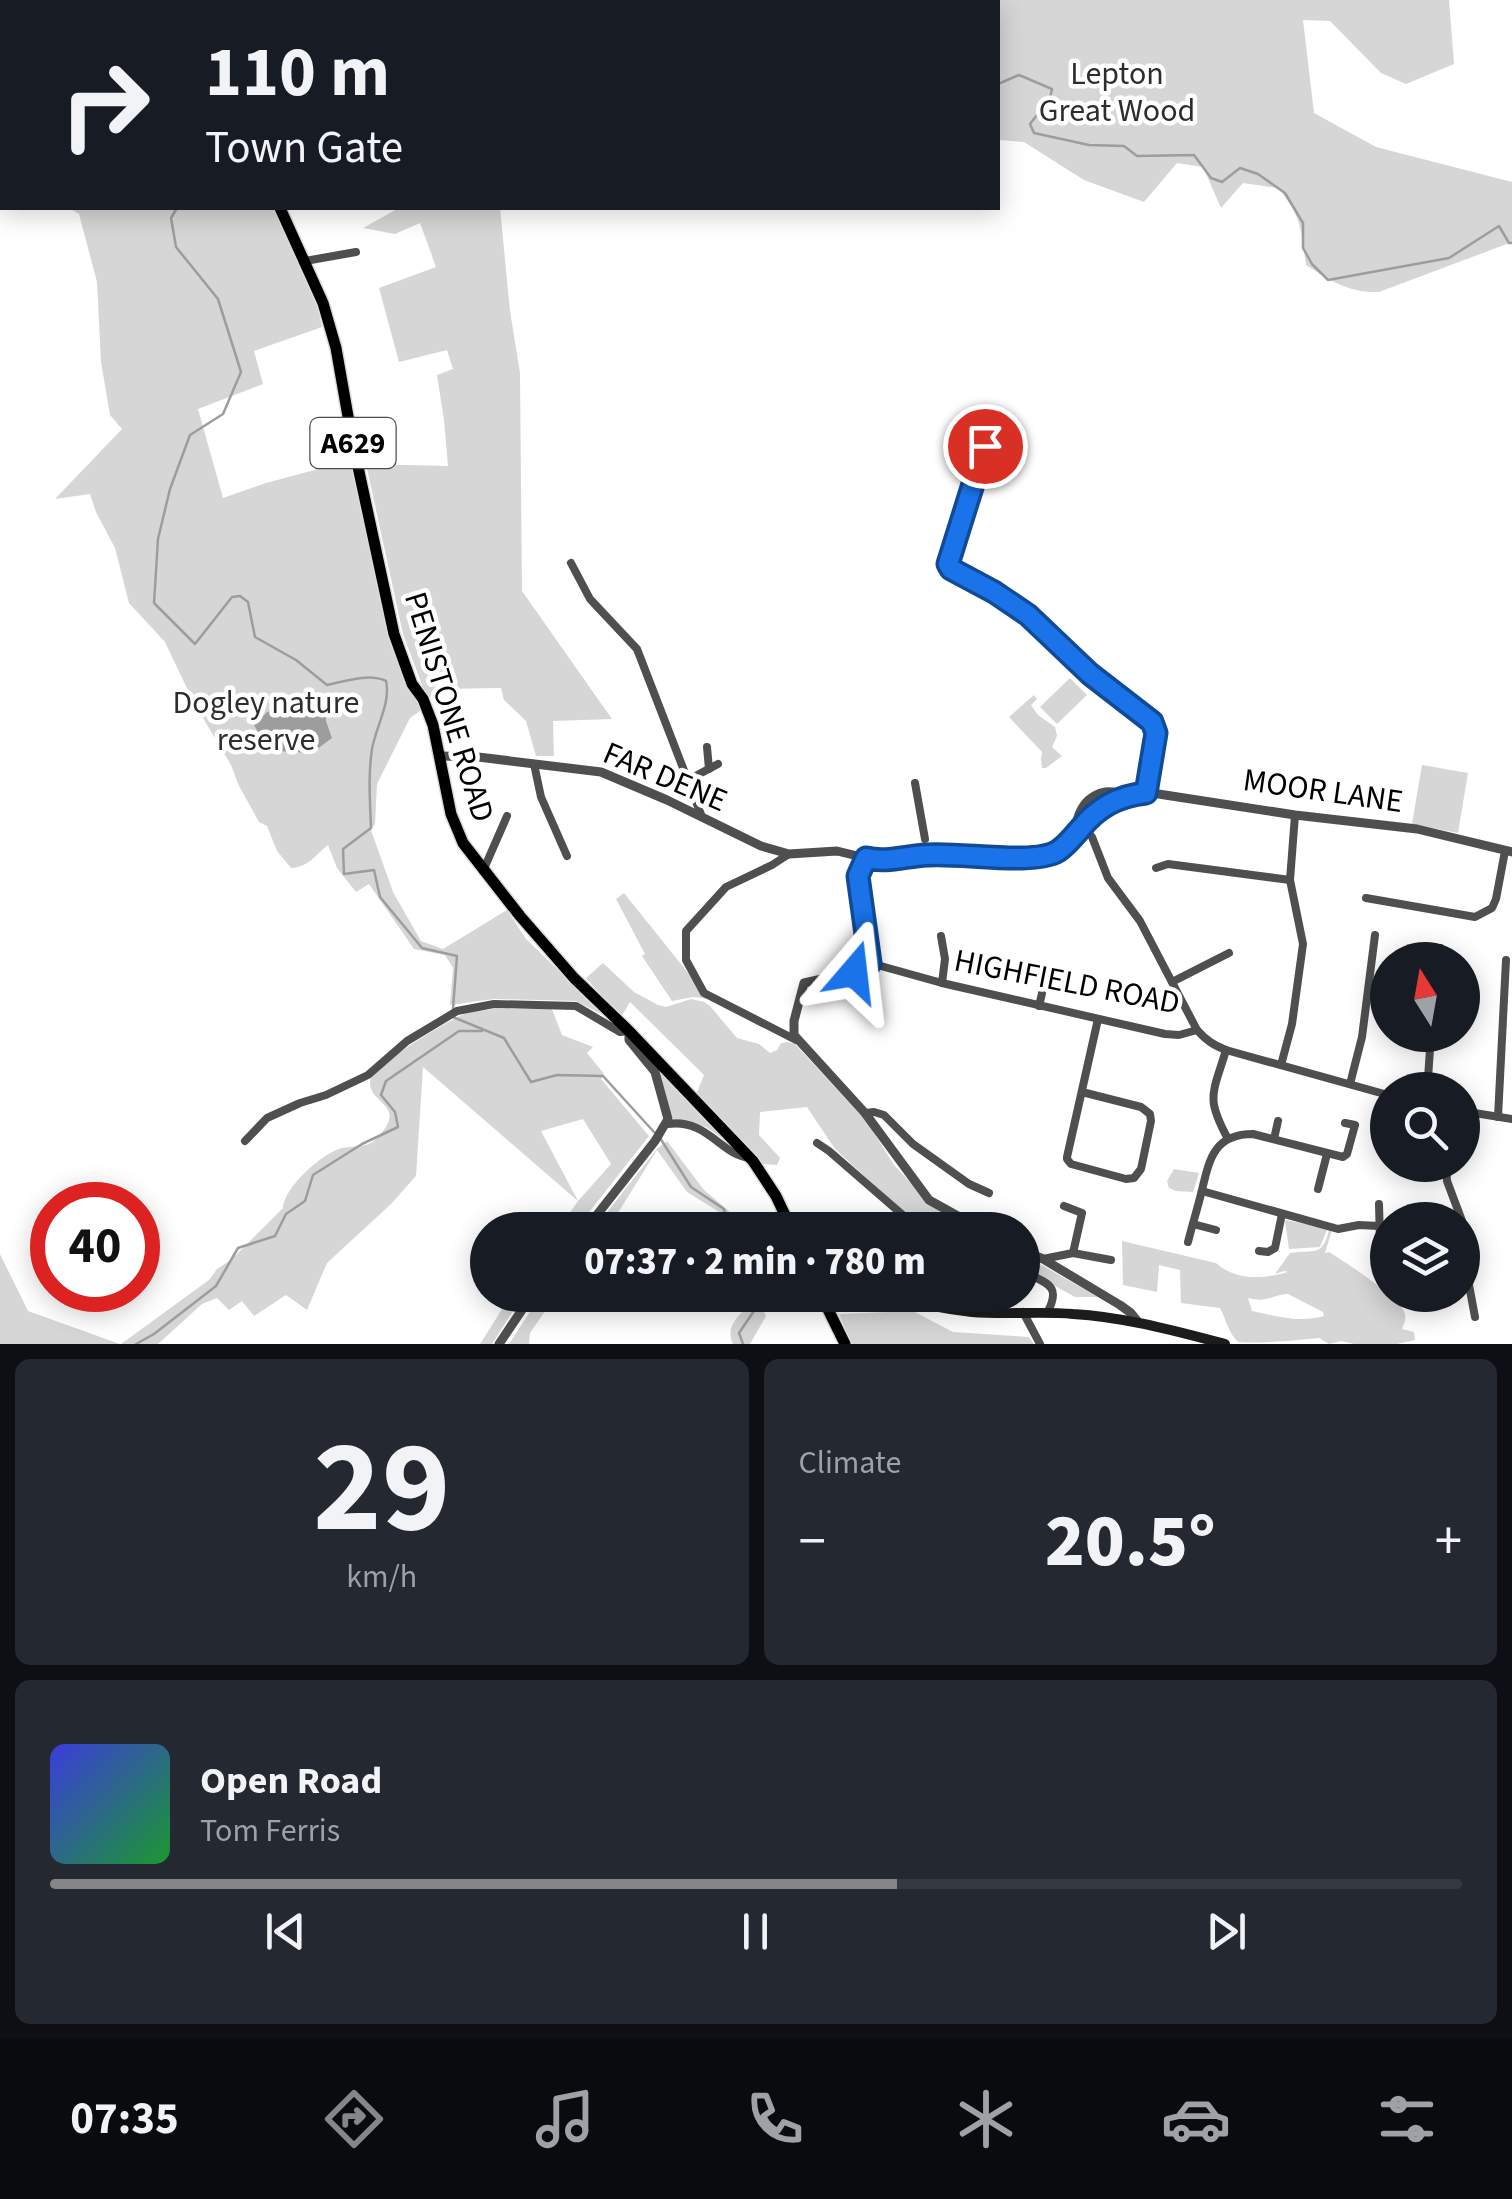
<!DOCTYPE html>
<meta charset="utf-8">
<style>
:root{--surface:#171b24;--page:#242831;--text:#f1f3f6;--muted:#9ea1a6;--line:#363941;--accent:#858687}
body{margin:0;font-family:"Source Sans 3",sans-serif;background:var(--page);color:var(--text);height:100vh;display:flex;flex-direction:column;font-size:38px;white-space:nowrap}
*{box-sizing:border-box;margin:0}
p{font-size:32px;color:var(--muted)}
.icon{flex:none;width:55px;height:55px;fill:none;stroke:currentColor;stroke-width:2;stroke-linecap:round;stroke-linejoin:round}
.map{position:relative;height:1344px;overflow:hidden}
.side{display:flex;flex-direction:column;gap:15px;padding:15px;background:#0d0f14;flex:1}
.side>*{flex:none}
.guide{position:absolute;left:0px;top:0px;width:1000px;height:210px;box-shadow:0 5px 25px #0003;background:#171b24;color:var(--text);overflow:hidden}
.needle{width:65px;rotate:349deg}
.fabs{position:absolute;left:1370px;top:942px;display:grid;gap:20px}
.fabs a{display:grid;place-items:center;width:110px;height:110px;border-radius:50%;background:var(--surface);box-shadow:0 5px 25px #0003;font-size:50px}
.speed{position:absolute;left:30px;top:1182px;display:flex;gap:20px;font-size:50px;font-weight:700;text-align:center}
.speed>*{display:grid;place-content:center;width:130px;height:130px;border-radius:50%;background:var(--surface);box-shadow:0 5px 25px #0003;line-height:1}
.speed .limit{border:15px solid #d22;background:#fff;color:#111}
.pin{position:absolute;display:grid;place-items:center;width:85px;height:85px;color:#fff;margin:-42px;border:5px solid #fff;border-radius:50%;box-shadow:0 2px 10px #0007}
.me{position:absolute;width:110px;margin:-55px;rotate:17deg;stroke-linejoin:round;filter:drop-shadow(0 0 8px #0008)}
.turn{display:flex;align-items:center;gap:35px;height:210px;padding:0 40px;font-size:45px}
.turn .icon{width:130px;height:130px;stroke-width:2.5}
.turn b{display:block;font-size:70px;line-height:85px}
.big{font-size:75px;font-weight:800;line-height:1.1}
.side .tile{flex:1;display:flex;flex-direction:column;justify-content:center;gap:15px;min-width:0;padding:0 35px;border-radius:15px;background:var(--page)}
.side .dial{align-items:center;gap:0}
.dial b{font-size:130px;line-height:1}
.song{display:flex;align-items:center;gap:30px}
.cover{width:120px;height:120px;border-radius:15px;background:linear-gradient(135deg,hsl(240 70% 55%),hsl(130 70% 35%))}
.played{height:10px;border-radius:5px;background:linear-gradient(90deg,var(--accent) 60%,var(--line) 60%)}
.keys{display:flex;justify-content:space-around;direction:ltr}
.heat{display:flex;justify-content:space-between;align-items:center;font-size:55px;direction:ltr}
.side .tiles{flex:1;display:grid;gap:15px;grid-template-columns:1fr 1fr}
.tile:last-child{grid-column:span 2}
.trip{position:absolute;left:470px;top:1212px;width:570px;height:100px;border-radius:50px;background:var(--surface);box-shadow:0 5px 25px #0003;font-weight:800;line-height:100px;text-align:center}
.dock{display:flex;height:160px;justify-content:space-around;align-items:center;background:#090b0e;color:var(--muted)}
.dock .icon{width:70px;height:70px}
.dock .selected{color:var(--accent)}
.dock b{font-size:45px;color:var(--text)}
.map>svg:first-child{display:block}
.green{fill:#d6d6d6;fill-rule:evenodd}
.water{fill:#9d9d9d}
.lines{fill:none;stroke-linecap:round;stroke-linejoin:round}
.stream{stroke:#9d9d9d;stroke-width:2.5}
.trunk-casing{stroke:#dbdbdb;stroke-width:14}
.minor{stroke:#4f4f4f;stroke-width:8}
.tertiary{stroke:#4f4f4f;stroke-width:9}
.secondary{stroke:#1c1c1c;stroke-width:10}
.trunk{stroke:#000;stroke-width:11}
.route-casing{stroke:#114b97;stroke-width:25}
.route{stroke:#1a73e8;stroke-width:18}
.labels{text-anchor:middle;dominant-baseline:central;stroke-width:9;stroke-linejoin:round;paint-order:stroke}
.shield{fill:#fff;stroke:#4c4c4c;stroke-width:2.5}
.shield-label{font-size:30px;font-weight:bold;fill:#000}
.park-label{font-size:32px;fill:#2d2d2d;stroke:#fff}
.street-label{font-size:32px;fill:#000;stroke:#fff}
</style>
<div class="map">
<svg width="1512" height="1344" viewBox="0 0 1512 1344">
<rect width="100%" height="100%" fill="#fff"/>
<g class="green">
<path d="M915 0H1449L1454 64 1406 84 1381 73 1330 21 1303 20 1314 113 1376 147 1512 182V242L1379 292C1349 293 1331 281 1306 265 1301 229 1302 217 1278 188L1243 183 1221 208 1203 167 1177 163 1144 202 1084 180 1024 142 998 140V2H914Z"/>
<path d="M69 208 274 209 317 306 322 327 254 351 263 384 198 409 223 498 266 483 322 468 340 460 354 466 388 637 409 686 423 709 410 718 377 784 375 824 371 830 393 892 421 941 443 949 507 910 526 939 607 1017 576 1001 494 999 450 1005 453 968 445 955 414 949 369 884 356 892 337 868 328 845C315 855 309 867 291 868L277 851 267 826 259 822 239 786 231 765 194 703 165 642 129 603 115 548 96 512 90 494 55 499 122 429 110 415 101 362 97 282 79 214Z"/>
<path d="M399 208H500L510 311 520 373 522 591 612 719 553 721 554 756H536L526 721 504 700 501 688 435 689 428 701 403 634 366 464 448 466 444 420 437 375 453 369 447 350 399 362 379 288 436 267 420 223 395 234 363 228Z"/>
<path d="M1070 678 1087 695 1057 724 1040 707Z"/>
<path d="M1034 695 1037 699 1031 705 1038 715 1055 727 1057 736 1052 747 1062 756 1046 768H1042L1041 759 1042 752 1009 717Z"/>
<path d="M1422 765 1468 773 1458 833 1412 824Z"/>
<path d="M624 893 709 999 693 997 672 1001 642 956 645 954 616 899Z"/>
<path d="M603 963 634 992 658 1005 666 1007 691 999 704 1002 710 1006 737 1038 759 1044 770 1053 777 1050 781 1043 788 1042 795 1044 868 1123 894 1165 910 1182 977 1230H923L835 1149 807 1107 760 1112 759 1135 780 1158 777 1165 761 1164 696 1095 704 1075 630 1002 621 1017 586 978Z"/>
<path d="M493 1009H552L562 1035 593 1047 587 1053 604 1074 601 1079 649 1136 575 1230H558L578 1201 423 1067 416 1176 391 1204 327 1263 307 1310 286 1295 254 1316 242 1301 229 1310 217 1298 202 1304 158 1344H121L209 1280 217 1269 232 1259 283 1208C284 1188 319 1156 339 1149 351 1145 365 1149 375 1140 411 1105 369 1105 370 1082 371 1066 446 1022 462 1015 471 1011 483 1011 493 1009ZM583 1119 611 1164 578 1201 541 1131Z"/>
<path d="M659 1070 729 1143 706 1127 672 1118Z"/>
<path d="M667 1141 704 1190 750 1229 714 1230 721 1213 687 1192 657 1150 608 1229 593 1230 657 1149Z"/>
<path d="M1174 1169 1199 1173 1193 1192 1176 1191 1169 1188 1167 1181Z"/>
<path d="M1286 1220 1324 1228 1327 1230 1320 1247 1289 1249 1285 1222Z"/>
<path d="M1329 1230H1332L1325 1253 1329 1252C1345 1262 1401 1298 1405 1314 1406 1321 1404 1323 1402 1329L1414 1332 1415 1340 1397 1344H1354L1341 1341 1329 1344 1319 1338C1301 1340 1256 1344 1239 1342 1230 1337 1225 1317 1220 1308L1181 1303 1180 1270 1159 1265 1157 1292 1123 1285 1122 1241 1216 1263C1236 1281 1264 1279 1288 1272L1284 1271 1275 1274 1290 1253C1314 1249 1322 1258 1329 1230ZM1288 1294 1323 1312 1324 1316C1299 1323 1276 1316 1252 1311L1248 1298C1267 1303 1272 1295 1288 1294Z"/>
<path d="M0 1254 28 1311 120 1344H0Z"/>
<path d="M1022 1254 1098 1297H1075L1023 1268Z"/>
<path d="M511 1295H523L492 1344H480Z"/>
<path d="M541 1295H556L530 1333 529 1344H509Z"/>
<path d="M749 1295H756L766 1316 750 1344H733C724 1325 741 1315 752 1301Z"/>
<path d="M913 1311 953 1332 1029 1337 1034 1344H852L839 1314Z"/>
</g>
<path class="water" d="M325 696 326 721 332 738 309 755 295 751 270 752 254 725 267 712Z"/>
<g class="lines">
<g class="stream">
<path d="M61 0 62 2"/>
<path d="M998 84 1019 75 1052 89 1050 98 1030 124 1034 133 1089 145 1124 146 1137 156 1194 155 1211 178 1222 182 1240 168 1258 174 1285 193 1303 223V248L1312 264 1328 280 1449 258 1499 226 1509 243H1512"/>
<path d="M177 208 171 218 176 247 218 299 241 372 223 414 190 435 170 489 158 539 154 603 195 644 232 597 240 596 248 602 255 637 296 660 327 685C345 681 369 673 386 681 391 703 376 726 372 749 368 775 370 802 371 828L343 849 344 874 374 870 380 897 422 948 457 956 453 1009"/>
<path d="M453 1017 504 1038 531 1082 557 1075 603 1076 654 1132"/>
<path d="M660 1138 691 1187 724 1209 726 1218 720 1230"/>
<path d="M136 1344 154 1334 216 1286 238 1248 275 1236 286 1214 305 1201 313 1175 362 1144 398 1127 395 1112 381 1095 386 1081 459 1031H482"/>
<path d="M743 1344 739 1333 756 1308 751 1295"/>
</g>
<g class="trunk-casing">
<g id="trunk">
<path d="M183 0 184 2"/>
<path d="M280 208 323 303 336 348 352 439 394 634 412 684 423 699 433 725 451 814 463 843 520 916 574 978 629 1031 753 1161 776 1196 792 1230"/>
<path d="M821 1295 845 1344"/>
</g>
</g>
<g class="minor">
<path d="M305 261 356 252"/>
<path d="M993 418 948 564 951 569 994 592 1028 615 1090 674 1152 723 1156 733 1146 793"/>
<path d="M571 563 590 599 637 649 702 817"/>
<path d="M707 747 709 769"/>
<path d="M534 764 541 797 567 856"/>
<path d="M688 780 718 764"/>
<path d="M915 783 925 839"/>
<path d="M1125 796C1104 784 1083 797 1077 819L1092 837 1108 878 1140 921 1197 1030C1206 1040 1213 1045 1226 1050L1388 1095"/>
<path d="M789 854 772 865 726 887 686 931V960L704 993 796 1040"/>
<path d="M1156 868 1168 864 1290 880"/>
<path d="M483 871 507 816"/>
<path d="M1366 898 1475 917 1492 908 1496 899 1505 851"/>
<path d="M941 936 945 959 942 983"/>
<path d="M1438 960 1440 948"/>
<path d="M870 963 942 983 1165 1034 1179 1035 1197 1030"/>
<path d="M1172 982 1229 953"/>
<path d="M1039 1006 1048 968"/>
<path d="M1226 1050C1213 1094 1205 1097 1228 1139"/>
<path d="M1281 1065 1292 1024 1303 944 1290 880 1295 815"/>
<path d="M1350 1084 1362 1037 1375 935"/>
<path d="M1424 1090 1428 1078 1431 1035"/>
<path d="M1082 1092 1141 1107 1150 1114 1151 1121 1141 1169 1134 1178 1126 1179 1071 1164 1067 1159V1157L1098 1019"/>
<path d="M1462 1111 1512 1119"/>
<path d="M865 1113 874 1112 884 1115 913 1144 969 1184 989 1193"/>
<path d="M1498 1117 1506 960"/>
<path d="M667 1124C708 1118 721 1156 750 1158"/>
<path d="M1274 1139 1278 1121"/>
<path d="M245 1141 267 1118 300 1103 326 1095 368 1075 407 1041 457 1011 494 1004 576 1006 620 1032 628 1031"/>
<path d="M817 1143 829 1151 920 1230"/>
<path d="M1446 1165 1447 1181 1473 1250 1469 1285 1475 1317"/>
<path d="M1318 1189 1327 1154"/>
<path d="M1202 1191 1338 1229 1359 1225 1379 1226"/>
<path d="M1379 1204 1380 1241"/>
<path d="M1064 1206 1082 1213 1073 1253"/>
<path d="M1193 1224 1216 1230"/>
<path d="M1188 1242C1192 1226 1197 1210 1201 1194 1209 1162 1212 1134 1253 1134L1343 1157 1347 1154 1355 1125 1345 1123"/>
<path d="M1259 1251 1268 1252 1275 1248 1282 1214"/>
<path d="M1043 1259 1073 1253 1111 1260"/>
<path d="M1022 1271C1045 1283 1063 1284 1047 1313"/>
<path d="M1023 1312 1040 1344"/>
</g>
<g class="tertiary">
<path d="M0 28 2 29"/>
<path d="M441 756 478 757 601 772 667 800 761 846 789 854 837 851 874 860 927 855 1042 857 1064 847 1089 818 1108 804 1125 796 1152 793 1295 815 1417 829 1512 852"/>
<path d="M865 858 858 877 870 963 854 972 804 983 794 1021V1035L865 1113 929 1200 983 1230"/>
<path d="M585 1230 655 1141 668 1119 655 1072 629 1040V1031"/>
<path d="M1022 1250 1043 1259 1120 1305 1131 1313 1139 1323"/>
<path d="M499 1344 532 1295"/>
</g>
<path class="secondary" d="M889 1295C916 1303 943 1309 972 1312 1005 1315 1040 1311 1073 1314 1125 1317 1175 1331 1225 1344"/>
<use href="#trunk" class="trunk"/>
</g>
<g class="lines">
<g class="route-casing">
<path id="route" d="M854 972 870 963 858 876 866 858C886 863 906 856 927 855 960 852 1034 866 1058 851 1067 845 1073 837 1080 829 1098 807 1118 796 1146 793L1156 733 1152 722 1090 674 1028 615 994 592 951 569 948 564 985 446"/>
</g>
<use href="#route" class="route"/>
</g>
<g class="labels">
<rect class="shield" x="310.5" y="418" width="85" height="50" rx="8"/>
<g class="shield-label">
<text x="353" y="443">A629</text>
</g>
<g class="park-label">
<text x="1117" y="74">Lepton<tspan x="1117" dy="37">Great Wood</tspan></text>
<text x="266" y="703">Dogley nature<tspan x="266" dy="37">reserve</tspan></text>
</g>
<g class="street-label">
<text transform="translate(449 707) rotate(73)">PENISTONE ROAD</text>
<text transform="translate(665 777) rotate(23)">FAR DENE</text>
<text transform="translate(1323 791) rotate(8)">MOOR LANE</text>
<text transform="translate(1067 982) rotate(11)">HIGHFIELD ROAD</text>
</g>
</g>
</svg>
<div class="fabs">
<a><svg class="needle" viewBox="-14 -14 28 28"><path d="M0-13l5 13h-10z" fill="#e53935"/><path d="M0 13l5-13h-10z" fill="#9ea1a6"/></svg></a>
<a><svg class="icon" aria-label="search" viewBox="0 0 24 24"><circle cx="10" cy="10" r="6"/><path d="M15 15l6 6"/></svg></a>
<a><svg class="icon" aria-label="layers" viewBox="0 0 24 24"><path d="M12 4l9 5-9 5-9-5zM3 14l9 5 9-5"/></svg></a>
</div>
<div class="speed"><div class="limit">40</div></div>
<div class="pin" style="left:985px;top:446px;background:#d93025"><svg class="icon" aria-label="arrive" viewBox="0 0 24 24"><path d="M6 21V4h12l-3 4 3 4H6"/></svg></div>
<svg class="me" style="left:854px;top:972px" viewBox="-20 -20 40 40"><path d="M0-17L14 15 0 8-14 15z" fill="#1a73e8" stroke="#fff" stroke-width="4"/></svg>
<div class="trip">07:37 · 2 min · 780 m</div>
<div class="guide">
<div class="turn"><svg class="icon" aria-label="right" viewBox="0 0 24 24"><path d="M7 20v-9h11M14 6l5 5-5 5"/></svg><div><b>110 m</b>Town Gate</div></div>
</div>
</div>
<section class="side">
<div class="tiles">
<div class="tile dial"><b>29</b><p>km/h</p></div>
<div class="tile"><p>Climate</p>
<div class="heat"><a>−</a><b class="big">20.5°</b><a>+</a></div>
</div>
<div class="tile">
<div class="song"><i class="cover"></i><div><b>Open Road</b><p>Tom Ferris</p></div></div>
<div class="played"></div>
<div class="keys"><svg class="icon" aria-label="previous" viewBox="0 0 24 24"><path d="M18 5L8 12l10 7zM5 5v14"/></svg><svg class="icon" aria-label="pause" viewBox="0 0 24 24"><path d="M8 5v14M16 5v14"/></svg><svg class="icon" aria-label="next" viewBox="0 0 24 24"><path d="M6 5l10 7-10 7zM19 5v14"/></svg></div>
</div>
</div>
</section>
<nav class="dock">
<b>07:35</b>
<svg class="icon selected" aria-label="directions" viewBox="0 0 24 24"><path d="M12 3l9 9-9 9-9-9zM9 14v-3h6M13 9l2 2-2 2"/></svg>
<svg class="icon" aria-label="music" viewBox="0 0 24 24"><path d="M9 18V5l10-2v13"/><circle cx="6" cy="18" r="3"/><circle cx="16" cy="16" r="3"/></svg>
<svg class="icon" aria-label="phone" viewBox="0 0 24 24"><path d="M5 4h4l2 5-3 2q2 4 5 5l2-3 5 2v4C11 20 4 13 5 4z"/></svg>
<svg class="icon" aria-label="climate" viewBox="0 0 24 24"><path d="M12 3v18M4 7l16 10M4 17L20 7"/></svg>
<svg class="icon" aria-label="car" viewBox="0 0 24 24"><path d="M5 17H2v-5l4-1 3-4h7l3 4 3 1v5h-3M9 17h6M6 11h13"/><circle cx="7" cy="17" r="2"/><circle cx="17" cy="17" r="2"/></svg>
<svg class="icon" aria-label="filters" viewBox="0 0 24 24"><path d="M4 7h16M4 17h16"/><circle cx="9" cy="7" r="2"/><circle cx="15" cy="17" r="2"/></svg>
</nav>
